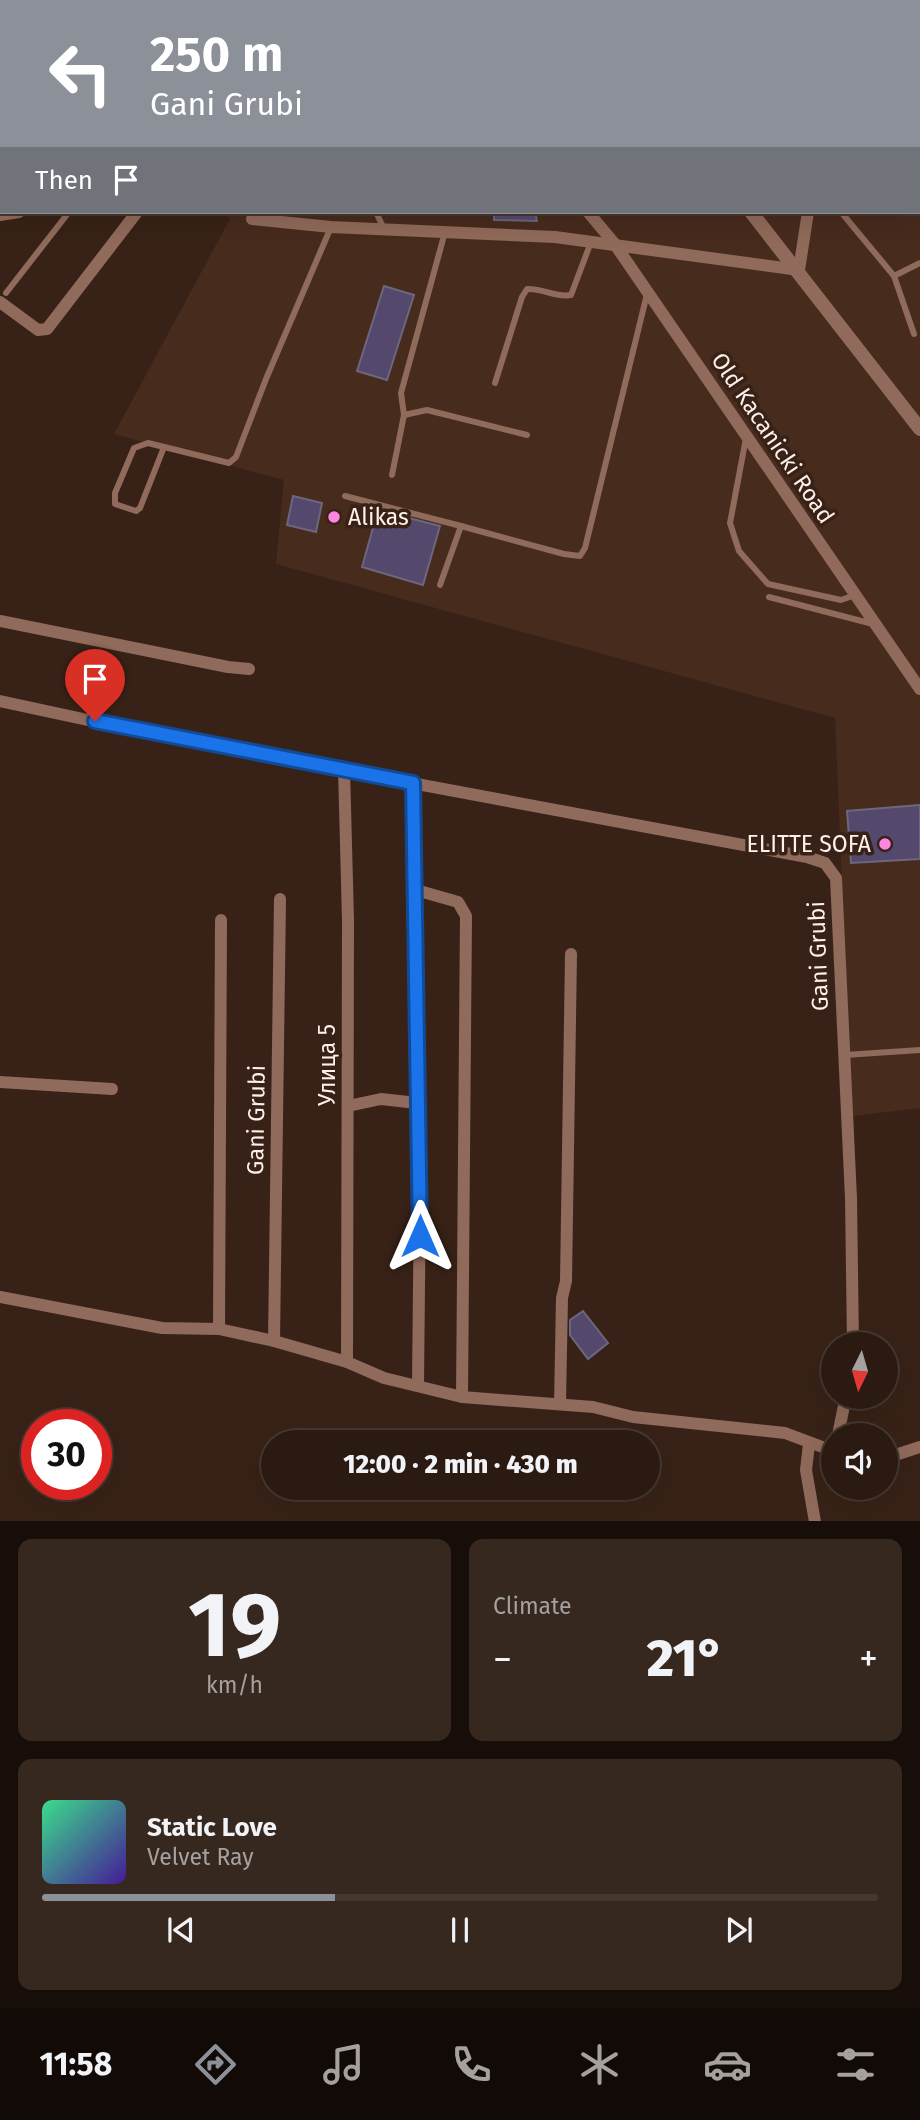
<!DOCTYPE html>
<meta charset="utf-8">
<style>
:root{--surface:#2a1a11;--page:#36271f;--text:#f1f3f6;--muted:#a5a19f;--line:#463831;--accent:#8c9099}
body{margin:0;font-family:"Fira Sans",sans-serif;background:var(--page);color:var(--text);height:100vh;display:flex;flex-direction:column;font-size:26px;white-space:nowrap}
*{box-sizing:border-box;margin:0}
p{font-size:23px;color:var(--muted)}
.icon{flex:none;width:38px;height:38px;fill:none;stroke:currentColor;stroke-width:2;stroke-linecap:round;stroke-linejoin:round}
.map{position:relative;height:1521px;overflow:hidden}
.side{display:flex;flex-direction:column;gap:18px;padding:18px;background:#170e09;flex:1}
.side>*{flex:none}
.guide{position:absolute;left:0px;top:0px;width:920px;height:214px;box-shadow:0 7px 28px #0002,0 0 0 2px var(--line);background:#8c9099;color:#fff;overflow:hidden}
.needle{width:46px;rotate:185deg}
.buttons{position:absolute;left:821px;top:1332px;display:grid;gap:14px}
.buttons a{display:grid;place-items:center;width:77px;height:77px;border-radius:50%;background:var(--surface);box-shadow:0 7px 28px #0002,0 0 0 2px var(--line);font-size:35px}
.speed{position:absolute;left:21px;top:1409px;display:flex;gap:14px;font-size:35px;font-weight:700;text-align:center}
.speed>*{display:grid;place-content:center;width:91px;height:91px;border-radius:50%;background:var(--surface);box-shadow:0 7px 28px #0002,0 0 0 2px var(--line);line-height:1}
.speed .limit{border:10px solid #d22;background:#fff;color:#111}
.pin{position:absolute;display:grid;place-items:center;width:60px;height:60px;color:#fff;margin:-72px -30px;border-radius:50% 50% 50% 0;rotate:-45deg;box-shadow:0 0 7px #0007}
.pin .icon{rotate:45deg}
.me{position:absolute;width:77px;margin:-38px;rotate:0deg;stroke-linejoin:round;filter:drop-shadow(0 0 5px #0008)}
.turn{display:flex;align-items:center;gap:24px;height:147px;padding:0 35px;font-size:32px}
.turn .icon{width:91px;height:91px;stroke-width:2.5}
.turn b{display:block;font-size:49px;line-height:60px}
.then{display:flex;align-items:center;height:66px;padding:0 35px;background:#0003;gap:14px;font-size:26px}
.big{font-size:52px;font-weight:800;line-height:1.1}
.side .widget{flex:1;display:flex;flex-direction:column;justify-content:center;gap:10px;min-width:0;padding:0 24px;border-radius:14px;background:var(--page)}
.side .dial{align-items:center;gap:0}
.dial b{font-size:91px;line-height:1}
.song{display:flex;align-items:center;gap:21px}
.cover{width:84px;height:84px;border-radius:10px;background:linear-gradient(135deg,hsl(150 70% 55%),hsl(260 70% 35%))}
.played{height:7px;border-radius:4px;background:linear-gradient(90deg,var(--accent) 35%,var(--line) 35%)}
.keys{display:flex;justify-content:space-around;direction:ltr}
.heat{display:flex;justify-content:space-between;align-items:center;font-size:38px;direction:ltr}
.side .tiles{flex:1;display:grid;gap:18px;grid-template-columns:1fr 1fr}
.widget:last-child{grid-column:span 2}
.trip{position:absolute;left:261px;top:1430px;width:399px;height:70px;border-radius:35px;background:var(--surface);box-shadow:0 7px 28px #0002,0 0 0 2px var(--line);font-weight:800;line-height:70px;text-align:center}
.menu{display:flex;height:112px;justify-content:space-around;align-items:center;background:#110a07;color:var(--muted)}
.menu .icon{width:49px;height:49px}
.menu .active{color:var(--accent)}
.menu b{font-size:32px;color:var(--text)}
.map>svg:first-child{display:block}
.built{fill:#472b1d}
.building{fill:#54496d;stroke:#6c667e;stroke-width:2}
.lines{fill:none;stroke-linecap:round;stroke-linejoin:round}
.service{stroke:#906a5a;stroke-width:6}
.minor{stroke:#906a5a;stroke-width:12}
.tertiary{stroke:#906a5a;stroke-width:14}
.route-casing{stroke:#114b97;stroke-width:18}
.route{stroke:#1a73e8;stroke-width:12}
.poi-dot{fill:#fe86e1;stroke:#382217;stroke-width:2.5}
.labels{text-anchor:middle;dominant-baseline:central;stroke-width:7;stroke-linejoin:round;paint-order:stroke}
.street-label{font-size:23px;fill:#fff0e9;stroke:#382217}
.poi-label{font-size:23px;fill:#fff0e9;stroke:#382217;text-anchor:start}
</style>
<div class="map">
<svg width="920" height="1522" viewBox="0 0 920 1522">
<rect width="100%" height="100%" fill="#382217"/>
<path class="built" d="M203 0H920V1108L852 1116 835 718 276 564 284 480 114 434 230 219 222 212H919V2Z"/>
<g class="building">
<path d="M494 212H535L537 221 494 220Z"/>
<path d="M384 286 414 295 387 380 357 371Z"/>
<path d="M293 496 322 503 316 532 287 525Z"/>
<path d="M378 510 440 526 423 585 362 567Z"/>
<path d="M920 805V859L851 863 847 811Z"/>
<path d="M583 1311 608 1343 588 1359 570 1335V1320Z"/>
</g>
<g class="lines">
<g class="service">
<path d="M273 0 277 2"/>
<path d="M445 0V2"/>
<path d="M737 0 739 2"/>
<path d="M820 0 821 2"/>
<path d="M258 2 259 0"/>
<path d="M376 212 384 229"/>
<path d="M841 212 894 276 920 263"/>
<path d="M894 276 914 334"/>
<path d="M6 293 69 212"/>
<path d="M495 383 522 297 527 289C543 288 556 298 571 295L591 242"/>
<path d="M404 415 427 410 527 435"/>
<path d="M746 438 730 523 739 551 768 584 841 600 855 595"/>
<path d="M164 447 140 508 136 511 115 504V493L134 448 148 443 229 463 236 457 266 379 331 227"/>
<path d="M392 475 404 415 401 393 445 232"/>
<path d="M345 496 461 526"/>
<path d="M440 585 461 526 564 554 580 556 585 548 647 294"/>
<path d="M769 597 873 624"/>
<path d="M845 1055 920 1050"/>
</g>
<g class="minor">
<path d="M418 0 420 2"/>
<path d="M771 0 772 2"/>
<path d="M588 212 614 243 920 689"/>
<path d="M0 215 19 212"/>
<path d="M252 219 331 227 555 237 799 270 808 212"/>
<path d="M0 302 38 330 47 329 137 212"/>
<path d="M0 621 228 667 249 669"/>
<path d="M0 701 176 739 807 857 825 863 836 878 851 1198 853 1344"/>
<path d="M344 769 348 920 347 1362"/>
<path d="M413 783 420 1187 418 1385"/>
<path d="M416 890 458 902 466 916 462 1397"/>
<path d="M0 1082 112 1089"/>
<path d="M348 1106 381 1099 417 1103"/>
<path d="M0 1297 162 1328 219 1329 274 1341 347 1362 384 1378 462 1397 593 1407 633 1417 785 1433 833 1451"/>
<path d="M219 1329 221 920"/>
<path d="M274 1341 280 899"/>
<path d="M560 1404 562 1298 566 1281 571 954"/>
<path d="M838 1435 846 1396"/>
<path d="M809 1444 806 1470 815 1522"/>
<path d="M886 1458 920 1447"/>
</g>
<g class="tertiary">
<path d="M577 0 578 2"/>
<path d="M751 212 920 429"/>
</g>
</g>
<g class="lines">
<g class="route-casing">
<path id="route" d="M95 721 413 783 420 1236"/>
</g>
<use href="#route" class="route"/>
</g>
<g class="poi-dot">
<circle cx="334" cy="517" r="7"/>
<circle cx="885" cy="844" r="7"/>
</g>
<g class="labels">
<g class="street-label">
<text transform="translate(773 438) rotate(56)">Old Kacanicki Road</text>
<text transform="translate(818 956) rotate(-92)">Gani Grubi</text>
<text transform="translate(327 1065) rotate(-90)">Улица 5</text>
<text transform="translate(256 1120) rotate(-89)">Gani Grubi</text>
</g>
<g class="poi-label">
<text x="348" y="517">Alikas</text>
<text x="871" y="844" text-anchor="end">ELITTE SOFA</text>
</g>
</g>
</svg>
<div class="buttons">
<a><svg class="needle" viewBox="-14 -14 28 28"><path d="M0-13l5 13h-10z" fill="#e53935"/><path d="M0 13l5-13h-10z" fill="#a5a19f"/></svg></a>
<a><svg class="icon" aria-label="sound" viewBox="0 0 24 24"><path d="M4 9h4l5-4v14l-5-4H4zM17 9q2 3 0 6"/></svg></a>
</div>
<div class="speed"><div class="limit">30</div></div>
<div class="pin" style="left:95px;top:721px;background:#d93025"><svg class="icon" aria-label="arrive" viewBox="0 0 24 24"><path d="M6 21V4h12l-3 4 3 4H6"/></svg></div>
<svg class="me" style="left:420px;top:1236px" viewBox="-20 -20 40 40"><path d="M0-17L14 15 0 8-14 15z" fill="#1a73e8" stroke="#fff" stroke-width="4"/></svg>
<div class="trip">12:00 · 2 min · 430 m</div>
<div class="guide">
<div class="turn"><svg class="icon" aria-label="left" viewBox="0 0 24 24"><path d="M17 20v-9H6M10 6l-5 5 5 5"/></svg><div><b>250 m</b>Gani Grubi</div></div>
<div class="then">Then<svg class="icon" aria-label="arrive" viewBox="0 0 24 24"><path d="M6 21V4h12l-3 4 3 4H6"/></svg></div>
</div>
</div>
<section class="side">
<div class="tiles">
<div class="widget dial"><b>19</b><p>km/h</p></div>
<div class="widget"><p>Climate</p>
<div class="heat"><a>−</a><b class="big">21°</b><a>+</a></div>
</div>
<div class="widget">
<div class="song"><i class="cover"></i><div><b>Static Love</b><p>Velvet Ray</p></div></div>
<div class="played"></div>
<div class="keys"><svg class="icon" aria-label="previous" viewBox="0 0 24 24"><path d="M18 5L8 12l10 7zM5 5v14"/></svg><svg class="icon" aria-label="pause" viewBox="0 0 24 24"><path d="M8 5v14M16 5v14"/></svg><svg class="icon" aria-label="next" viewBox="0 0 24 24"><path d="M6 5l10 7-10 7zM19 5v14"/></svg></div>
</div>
</div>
</section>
<nav class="menu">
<b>11:58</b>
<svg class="icon active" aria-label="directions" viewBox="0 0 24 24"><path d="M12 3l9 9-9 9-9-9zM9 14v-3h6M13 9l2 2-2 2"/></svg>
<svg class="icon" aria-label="music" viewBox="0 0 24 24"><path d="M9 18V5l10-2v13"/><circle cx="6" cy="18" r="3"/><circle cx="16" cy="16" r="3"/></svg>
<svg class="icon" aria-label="phone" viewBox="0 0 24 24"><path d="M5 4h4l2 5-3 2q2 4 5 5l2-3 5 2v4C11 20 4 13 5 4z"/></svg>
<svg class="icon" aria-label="climate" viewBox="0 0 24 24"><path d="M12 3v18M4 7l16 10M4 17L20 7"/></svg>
<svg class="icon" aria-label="car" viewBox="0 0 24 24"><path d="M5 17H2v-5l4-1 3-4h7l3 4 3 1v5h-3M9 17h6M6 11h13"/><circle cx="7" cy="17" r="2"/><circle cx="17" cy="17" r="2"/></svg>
<svg class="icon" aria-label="filters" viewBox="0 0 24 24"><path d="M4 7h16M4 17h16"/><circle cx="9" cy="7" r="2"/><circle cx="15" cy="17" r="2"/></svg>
</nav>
